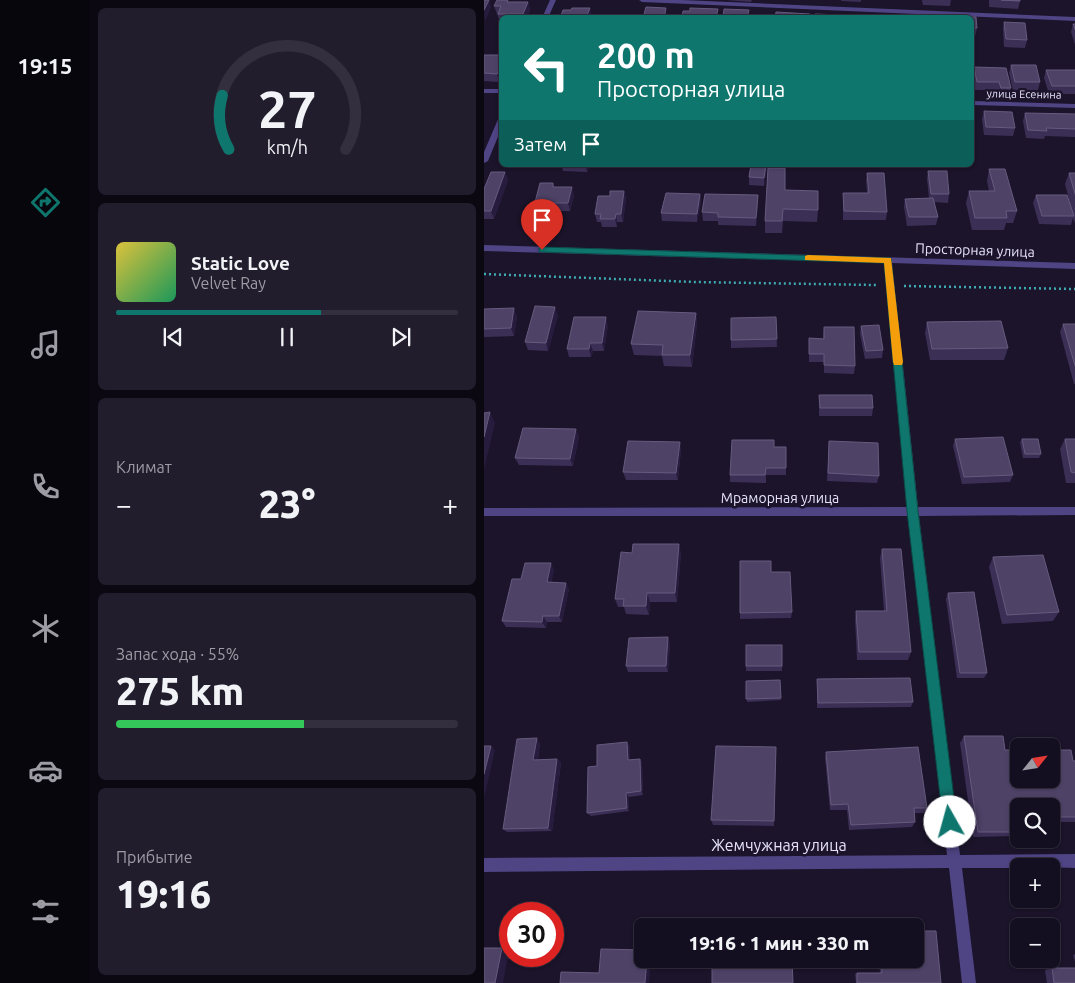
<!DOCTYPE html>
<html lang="ru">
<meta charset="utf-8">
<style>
:root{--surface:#140f20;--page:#211d2d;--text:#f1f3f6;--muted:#9d9ca5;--line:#332f3e;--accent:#0f766e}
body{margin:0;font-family:Ubuntu,sans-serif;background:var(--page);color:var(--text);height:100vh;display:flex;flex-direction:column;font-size:19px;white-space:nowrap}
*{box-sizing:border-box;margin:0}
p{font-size:16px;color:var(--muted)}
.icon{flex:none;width:28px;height:28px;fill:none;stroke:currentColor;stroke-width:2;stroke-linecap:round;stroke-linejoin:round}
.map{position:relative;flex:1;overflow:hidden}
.panel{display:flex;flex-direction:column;gap:8px;padding:8px;background:#0b0812;width:394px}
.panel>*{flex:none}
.guide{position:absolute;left:15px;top:15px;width:475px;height:152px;border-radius:8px;box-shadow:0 1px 4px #0004,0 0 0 1px var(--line);background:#0f766e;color:#fff;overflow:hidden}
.needle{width:32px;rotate:60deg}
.controls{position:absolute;left:526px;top:738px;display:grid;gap:10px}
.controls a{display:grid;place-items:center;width:50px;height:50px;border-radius:8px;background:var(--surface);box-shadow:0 1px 4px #0004,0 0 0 1px var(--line);font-size:25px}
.speed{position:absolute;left:15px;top:902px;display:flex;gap:10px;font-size:25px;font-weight:700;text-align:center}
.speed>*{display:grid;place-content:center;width:65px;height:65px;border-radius:50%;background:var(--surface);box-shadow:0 1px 4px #0004,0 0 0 1px var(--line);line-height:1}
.speed .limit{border:8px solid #d22;background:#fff;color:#111}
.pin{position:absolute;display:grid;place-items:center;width:42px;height:42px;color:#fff;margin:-51px -21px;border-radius:50% 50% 50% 0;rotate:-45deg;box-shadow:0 0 5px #0007}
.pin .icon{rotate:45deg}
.me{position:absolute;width:55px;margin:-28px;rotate:353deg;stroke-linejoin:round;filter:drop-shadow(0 0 4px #0008)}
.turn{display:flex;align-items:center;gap:18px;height:105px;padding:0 15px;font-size:22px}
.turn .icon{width:65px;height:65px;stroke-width:2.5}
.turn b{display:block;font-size:35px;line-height:42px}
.then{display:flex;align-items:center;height:48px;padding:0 15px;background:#0003;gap:10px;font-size:19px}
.big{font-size:38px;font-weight:800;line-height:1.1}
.panel .card{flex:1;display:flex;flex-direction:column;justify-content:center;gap:8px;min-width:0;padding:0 18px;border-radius:8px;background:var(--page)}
.panel .dial{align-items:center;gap:0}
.dial svg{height:130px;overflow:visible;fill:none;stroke:var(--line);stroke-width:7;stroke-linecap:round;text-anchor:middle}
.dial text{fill:var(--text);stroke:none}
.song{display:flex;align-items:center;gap:15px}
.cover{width:60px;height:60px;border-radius:8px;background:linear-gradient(135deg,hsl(50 70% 55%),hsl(150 70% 35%))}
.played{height:5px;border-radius:2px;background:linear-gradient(90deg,var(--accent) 60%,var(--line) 60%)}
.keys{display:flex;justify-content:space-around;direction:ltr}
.heat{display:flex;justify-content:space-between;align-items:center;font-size:28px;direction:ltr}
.charge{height:8px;border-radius:4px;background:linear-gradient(90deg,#34c759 55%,var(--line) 0)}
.trip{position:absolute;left:150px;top:918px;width:290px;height:50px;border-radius:8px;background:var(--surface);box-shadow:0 1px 4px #0004,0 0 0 1px var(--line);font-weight:800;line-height:50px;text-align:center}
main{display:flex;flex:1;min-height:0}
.tab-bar{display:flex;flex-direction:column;width:90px;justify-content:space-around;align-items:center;background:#08060d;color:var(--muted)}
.tab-bar .icon{width:35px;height:35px}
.tab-bar .current{color:var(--accent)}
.tab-bar b{font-size:22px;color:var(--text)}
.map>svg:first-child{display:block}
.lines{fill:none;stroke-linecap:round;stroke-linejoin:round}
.path{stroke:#3eabb2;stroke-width:2.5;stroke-dasharray:2 3;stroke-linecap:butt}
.street{fill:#4f4484;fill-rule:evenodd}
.wall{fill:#3c2f56}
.shaded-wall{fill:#271c3d}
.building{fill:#4e4267;stroke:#665b7f}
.route{fill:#0f766e;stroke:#0a4d48}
.slow{fill:#f59e0b}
.labels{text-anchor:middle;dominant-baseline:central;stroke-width:5;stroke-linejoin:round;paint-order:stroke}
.far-street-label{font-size:11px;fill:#e7e1fc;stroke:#1b142a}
.street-label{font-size:14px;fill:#e7e1fc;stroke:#1b142a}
.near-street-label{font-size:16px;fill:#e7e1fc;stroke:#1b142a}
</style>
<main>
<nav class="tab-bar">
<b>19:15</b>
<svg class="icon current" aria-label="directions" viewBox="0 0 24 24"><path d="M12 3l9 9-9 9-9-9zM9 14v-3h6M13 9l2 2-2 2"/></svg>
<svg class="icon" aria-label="music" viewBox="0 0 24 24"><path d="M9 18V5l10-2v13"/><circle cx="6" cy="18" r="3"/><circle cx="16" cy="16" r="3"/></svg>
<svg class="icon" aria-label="phone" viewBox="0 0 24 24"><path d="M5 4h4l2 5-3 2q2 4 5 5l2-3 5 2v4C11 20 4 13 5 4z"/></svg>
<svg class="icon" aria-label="climate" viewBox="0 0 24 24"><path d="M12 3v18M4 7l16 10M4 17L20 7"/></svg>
<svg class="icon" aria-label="car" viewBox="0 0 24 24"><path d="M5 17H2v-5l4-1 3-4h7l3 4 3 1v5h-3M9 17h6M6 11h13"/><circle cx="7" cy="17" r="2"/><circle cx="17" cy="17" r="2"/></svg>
<svg class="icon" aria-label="filters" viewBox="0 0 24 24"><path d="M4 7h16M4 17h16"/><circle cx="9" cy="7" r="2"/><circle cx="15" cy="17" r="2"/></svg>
</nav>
<section class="panel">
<div class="card dial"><svg viewBox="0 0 100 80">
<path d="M14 69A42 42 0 1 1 86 69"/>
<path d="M14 69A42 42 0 0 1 10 36" stroke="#0f766e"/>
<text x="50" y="56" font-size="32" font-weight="700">27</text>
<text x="50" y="72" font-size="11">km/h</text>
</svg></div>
<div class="card">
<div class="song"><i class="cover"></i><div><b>Static Love</b><p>Velvet Ray</p></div></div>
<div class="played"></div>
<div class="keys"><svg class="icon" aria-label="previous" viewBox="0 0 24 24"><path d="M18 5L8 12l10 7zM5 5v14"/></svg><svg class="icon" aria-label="pause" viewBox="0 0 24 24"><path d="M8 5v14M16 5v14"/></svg><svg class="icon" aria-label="next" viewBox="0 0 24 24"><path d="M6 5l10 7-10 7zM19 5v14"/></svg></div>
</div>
<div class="card"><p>Климат</p>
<div class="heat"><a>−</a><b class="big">23°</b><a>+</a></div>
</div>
<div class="card"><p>Запас хода · 55%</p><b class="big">275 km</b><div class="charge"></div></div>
<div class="card"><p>Прибытие</p><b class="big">19:16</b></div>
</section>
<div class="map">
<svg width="592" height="983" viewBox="0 0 592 983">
<rect width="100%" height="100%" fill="#1b142a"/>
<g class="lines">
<g class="path">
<path d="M0 274 211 282 392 285"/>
<path d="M420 286 592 289"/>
</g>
<g class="street">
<path d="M66 0H72L64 18H58Z"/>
<path d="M155 0H198L592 17V21L158 2Z"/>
<rect x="0" y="89" width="18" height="4"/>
<path d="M488 101 592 104V108L488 105Z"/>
<path d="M18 115V127L4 161 0 163V152L15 117Z"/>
<path d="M0 245 592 263V269L408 263 434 507H592V515L435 516 476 855 592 854V868L535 866V868H478L492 983H478L465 868 0 872V858L463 855 424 516H0V508L424 507 400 263 0 251Z"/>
</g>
</g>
<g class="wall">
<path d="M242 0H268L267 2Z"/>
<path d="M357 0H377V2L357 1Z"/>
<path d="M438 0H467L466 6 439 5Z"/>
<path d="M505 0H536V1L534 9 505 7Z"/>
<path d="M27 2H44L46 10 43 18H18V22H16L10 6Z"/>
<path d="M488 18 493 28 491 36H488Z"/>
<path d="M520 22 543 40 541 48 520 47 519 30Z"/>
<path d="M589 24H592V48L587 32Z"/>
<path d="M0 55H18L15 82 0 81Z"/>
<path d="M527 65 556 82 554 90H529L525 73Z"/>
<path d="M490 67 527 88 525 96H515L513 90H491L488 75Z"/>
<path d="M562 70H592V94H565L560 78Z"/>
<path d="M500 111 531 128 529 136 500 135 498 119Z"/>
<path d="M541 113 592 114V137L561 136 560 139 542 138 539 121Z"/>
<path d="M106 165 103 172 79 171 78 167Z"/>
<path d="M267 165H283L280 186 265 185V177Z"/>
<path d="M505 169 533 211 529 223H522L520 230H488L482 203 485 191H505L503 181Z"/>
<path d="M444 171 465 194 464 203 450 202 454 217 452 225 423 226 420 207 421 199 445 198 443 179Z"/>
<path d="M21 172 24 180 10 219H0V189Z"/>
<path d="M383 173 403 212 402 220H359V193H383L382 181Z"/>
<path d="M585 173H592V226L589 218 587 225 555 224 549 203 552 195 586 203 581 184Z"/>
<path d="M69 183 70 187 90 195 86 211H65L64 215H52L50 206Z"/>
<path d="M301 190 334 210 333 222 299 221 298 233H281V221Z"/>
<path d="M140 191 142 199 139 222H133V227H118L117 222H113L111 214Z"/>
<path d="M216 194 217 202 213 222 178 221 177 213Z"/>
<path d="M274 195V203L272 226 234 225V221H219L218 212Z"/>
<path d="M0 309 33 316 30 336 0 337Z"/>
<path d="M212 313 213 324 208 367 180 366 178 356 150 355 147 344Z"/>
<path d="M74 315 64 351 44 350 41 342Z"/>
<path d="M292 317 293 347 247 348V340Z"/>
<path d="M443 322 524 348 520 360H446L441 333Z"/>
<path d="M579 324H592V384H590L576 332Z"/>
<path d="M124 325 120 351H109L107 357H85L83 349Z"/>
<path d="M377 326 399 350 398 358 381 359 376 334Z"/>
<path d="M340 327 371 366 370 374 340 373V362H325V338L339 339Z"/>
<path d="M335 395 389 408 388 416H335Z"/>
<path d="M95 436 89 466 35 465 31 458Z"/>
<path d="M471 439 529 475 526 482 478 484 469 446Z"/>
<path d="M538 439 557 454 555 458H539L536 442Z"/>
<path d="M581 439H592V483H582L576 449Z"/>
<path d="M345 441 395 476 393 483 343 481Z"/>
<path d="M290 447H302V475H282V483L246 482V475Z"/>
<path d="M197 449 194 480H142L139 472Z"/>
<path d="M398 549 427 652 424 660H373L371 619 372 611H400L396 558Z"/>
<path d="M197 553 193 602H166L165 615 142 614 140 607H134L131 599Z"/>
<path d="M509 557 575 612 569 621 518 624 505 567Z"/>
<path d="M70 570 67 582 85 589 78 622H63L62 628 22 627 18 621 37 579Z"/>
<path d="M464 593 503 673 500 678H473L462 599Z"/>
<path d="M308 612 307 618 256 619V613Z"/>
<path d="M186 643 184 672H144L142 666Z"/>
<path d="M298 645V671H262V666Z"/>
<path d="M333 679 429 702 427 707 333 708Z"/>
<path d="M296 680 297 700 263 702 262 681Z"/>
<path d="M480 736 521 750 592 761V822H568V806H535V822H534L535 832 530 836 489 837 476 743Z"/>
<path d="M56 743 54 760 73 759 77 763 68 831 23 832 19 829Z"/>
<path d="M146 746V760L156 759 158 763 159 795 145 797V811L107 816 103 813 113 766Z"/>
<path d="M292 747 290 826 229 825 227 820Z"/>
<path d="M342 752 443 808 440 813H430L431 822 428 827 365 830 363 810H346L341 758Z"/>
<path d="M592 954V965L589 955Z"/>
<path d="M395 959H431L457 983H372L371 974 373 973H396Z"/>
<path d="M568 968 592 983H563L561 970Z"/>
</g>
<g class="shaded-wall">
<path d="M5 0 7 7 1 22 0 10Z"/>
<path d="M44 2 46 10 43 18H40L39 14Z"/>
<path d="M106 8 108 16 107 18H102Z"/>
<path d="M182 8 183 18H180Z"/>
<path d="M18 63V76L15 82 13 74Z"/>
<path d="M103 165H106L103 172 102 167Z"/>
<path d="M282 165H283L280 186V178Z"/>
<path d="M21 172 24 180 10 219 7 211Z"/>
<path d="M88 187 90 195 86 211 84 203Z"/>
<path d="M140 191 142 199 139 222 137 214Z"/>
<path d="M216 194 217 202 213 222V214Z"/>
<path d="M274 195V203L272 226V218Z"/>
<path d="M63 203 65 211 64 215 62 207Z"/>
<path d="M132 214 133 222V227L131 219Z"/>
<path d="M71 307 74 315 64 351 62 343Z"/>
<path d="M30 308 33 316 30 336 27 328Z"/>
<path d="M212 313 213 324 208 367 206 355Z"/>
<path d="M122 317 124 325 120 351 118 343Z"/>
<path d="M106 343 109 351 107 357 105 349Z"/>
<path d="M6 412 11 423 0 470V437Z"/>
<path d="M92 429 95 436 89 466 86 459Z"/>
<path d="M196 442 197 449 194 480 192 473Z"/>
<path d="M195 544 197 553 193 602 191 593Z"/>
<path d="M67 563 70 570 66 589 63 582Z"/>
<path d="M82 583 85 589 78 622 75 616Z"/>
<path d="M163 593 166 602 165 615 162 606Z"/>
<path d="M59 616 63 622 62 628 58 622Z"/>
<path d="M184 637 186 643 184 672 182 666Z"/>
<path d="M53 738 56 743 53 764 49 760Z"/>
<path d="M143 742 146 746V764L144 760Z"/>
<path d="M7 746 11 750 0 799V774Z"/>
<path d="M73 759 77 763 68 831 64 828Z"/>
<path d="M156 759 158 763 159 795 157 791Z"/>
<path d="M142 793 145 797V811L143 808Z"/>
<path d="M18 948 25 950 19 983H11Z"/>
<path d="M163 959H167L165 983H161Z"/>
</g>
<g class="building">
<path d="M0 0H5L0 10Z"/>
<path d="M13 0H24L23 2H44L39 14H14L17 6H10Z"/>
<path d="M517 0H536V1Z"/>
<path d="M162 7 182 8 180 18H159Z"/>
<path d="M88 8H106L102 18H76L79 10H87Z"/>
<path d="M206 8 234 9 232 18H198L199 11H206Z"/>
<path d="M240 9 265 10 263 18H239Z"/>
<path d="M292 12 326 14 325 18H291Z"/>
<path d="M331 14 356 15V18H331Z"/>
<path d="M482 17H492L493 28H488V18Z"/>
<path d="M520 22 541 23 543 40 522 39Z"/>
<path d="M589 24H592V32Z"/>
<path d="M0 55H18V63L13 74 0 73Z"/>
<path d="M527 65H552L556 82H531Z"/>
<path d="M490 67 522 68 527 88H517L515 82H493Z"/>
<path d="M562 70H592V86H568Z"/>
<path d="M500 111 528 112 531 128 502 127Z"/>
<path d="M541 113 592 114V129L562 128 563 131 544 130Z"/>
<path d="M78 165H103L102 167H78Z"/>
<path d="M267 165H282L280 178 265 177Z"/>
<path d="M284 168H301V190L334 191V210L299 209 298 221H281Z"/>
<path d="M505 169H521L533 211H522L523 218H491L485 191H511Z"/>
<path d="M444 171H463L465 194H447Z"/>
<path d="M7 172H21L7 211H0V189Z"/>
<path d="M383 173H400L403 212 360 211 359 193H385Z"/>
<path d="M585 173H592V197Z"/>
<path d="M56 183H69V187H88L84 203H63L62 207 50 206Z"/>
<path d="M126 191H140L137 214H132L131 219H116L117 214H111L114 196H126Z"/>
<path d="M182 193 216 194 213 214 177 213Z"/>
<path d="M221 194 274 195 272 218 234 217V213L218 212Z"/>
<path d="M552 195H583L590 216H558Z"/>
<path d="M449 198 454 217H425L421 199Z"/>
<path d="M51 306 71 307 62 343 41 342Z"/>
<path d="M30 308 27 328 0 329V309Z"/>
<path d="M154 311 212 313 206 355H178L179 345 147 344Z"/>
<path d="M90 317H122L118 343H106L105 349H83Z"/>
<path d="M292 317 293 339 247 340V318Z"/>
<path d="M517 321 524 348 448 349 443 322Z"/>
<path d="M579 324H592V369Z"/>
<path d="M395 325 399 350 382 351 377 326Z"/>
<path d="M340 327H370L371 366 340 365V354H325V338L340 339Z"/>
<path d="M335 395H388L389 408H336Z"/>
<path d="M6 412 0 437V413Z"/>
<path d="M39 428 92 429 86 459 31 458Z"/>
<path d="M519 437 529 475 480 477 471 439Z"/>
<path d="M538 439H554L557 454H541Z"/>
<path d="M581 439H592V473L587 472Z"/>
<path d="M248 440H290V447H302V468H282L281 475H246Z"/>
<path d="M144 441 196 442 192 473 139 472Z"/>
<path d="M345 441 394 443 395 476 344 473Z"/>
<path d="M149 544H195L191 593H163L162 606H139L140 599H131L137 552 148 553Z"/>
<path d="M398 549H417L427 652H375L372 611H403Z"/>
<path d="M559 555 575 612 523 615 509 557Z"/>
<path d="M256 561H287V572H306L308 612 256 613Z"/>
<path d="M41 563H67L63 582 82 583 75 616H59L58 622 18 621 28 579H37Z"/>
<path d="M490 592 503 673H476L464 593Z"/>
<path d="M184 637 182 666H142L145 638Z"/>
<rect x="262" y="645" width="36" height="21"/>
<path d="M426 678 429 702 334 703 333 679Z"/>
<path d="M296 680 297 698 262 699V681Z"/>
<path d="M480 736H519L521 750H535V779H568V750H587L589 761H592V817H568V806H535V817H533L535 832H494Z"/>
<path d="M53 738 49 760 73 759 64 828 19 829 33 739Z"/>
<path d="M143 742 144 760 156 759 157 791 142 793 143 808 103 813 104 767 113 766V745Z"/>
<path d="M0 746H7L0 774Z"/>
<path d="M232 746 292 747 290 821 227 820Z"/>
<path d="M434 747 443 808H430L431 822 367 825 364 804 347 805 342 752Z"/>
<path d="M431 931H452L457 983H373V973H398L397 959H431Z"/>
<path d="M0 948H18L11 983H0Z"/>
<path d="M117 949 159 950V959H163L161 983H76L77 972 115 973Z"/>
<path d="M228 959H308L309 983H228Z"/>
<path d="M568 968H592V983H570Z"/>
</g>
<path class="route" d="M58 247 407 258 434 511 473 822 471 827 466 829 461 827 459 822 423 511 400 263 55 252V248Z"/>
<path class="slow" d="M324 255 407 258 419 362 418 365H410L409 362 400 263 321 260V256Z"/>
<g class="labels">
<g class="far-street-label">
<text transform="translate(540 94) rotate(1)">улица Есенина</text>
</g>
<g class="street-label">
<text transform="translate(491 250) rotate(2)">Просторная улица</text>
<text x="296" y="498">Мраморная улица</text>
</g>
<g class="near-street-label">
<text x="295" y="845">Жемчужная улица</text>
</g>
</g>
</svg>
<div class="controls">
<a><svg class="needle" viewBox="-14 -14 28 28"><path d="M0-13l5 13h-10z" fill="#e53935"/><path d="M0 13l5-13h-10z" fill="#9d9ca5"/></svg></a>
<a><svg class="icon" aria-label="search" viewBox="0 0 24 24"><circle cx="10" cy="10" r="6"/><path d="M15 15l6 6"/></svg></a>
<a>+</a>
<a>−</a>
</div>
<div class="speed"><div class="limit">30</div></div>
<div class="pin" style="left:58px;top:250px;background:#d93025"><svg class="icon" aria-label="arrive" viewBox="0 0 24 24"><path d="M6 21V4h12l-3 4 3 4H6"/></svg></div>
<svg class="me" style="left:466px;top:822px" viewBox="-20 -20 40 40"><circle r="19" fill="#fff"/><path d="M0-13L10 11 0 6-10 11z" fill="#0f766e"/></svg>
<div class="trip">19:16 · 1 мин · 330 m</div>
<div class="guide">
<div class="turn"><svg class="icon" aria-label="left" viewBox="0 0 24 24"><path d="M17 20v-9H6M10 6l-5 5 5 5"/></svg><div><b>200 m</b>Просторная улица</div></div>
<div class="then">Затем<svg class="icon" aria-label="arrive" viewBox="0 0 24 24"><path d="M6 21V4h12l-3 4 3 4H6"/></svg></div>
</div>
</div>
</main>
